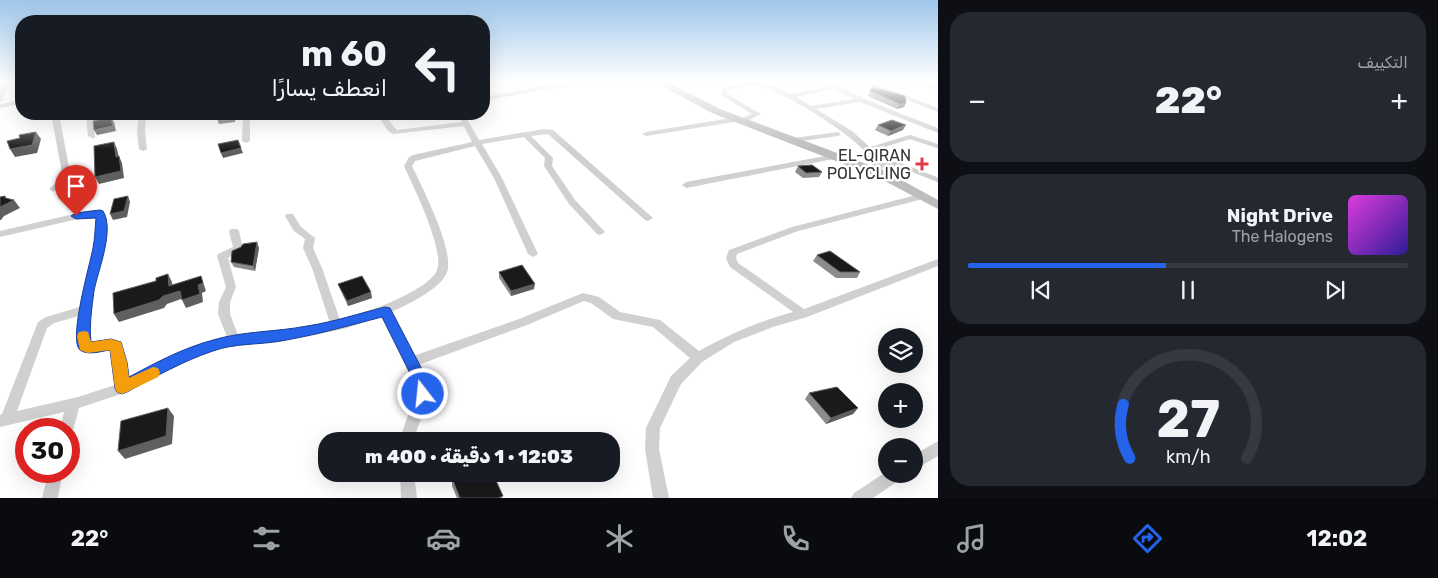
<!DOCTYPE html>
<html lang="ar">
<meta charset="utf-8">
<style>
:root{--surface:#171b24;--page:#242831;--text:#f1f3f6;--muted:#9ea1a6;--line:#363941;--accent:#2563eb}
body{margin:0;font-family:Rubik,Vazirmatn,sans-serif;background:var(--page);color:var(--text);direction:rtl;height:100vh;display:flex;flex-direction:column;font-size:19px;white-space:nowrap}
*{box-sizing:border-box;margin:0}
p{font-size:16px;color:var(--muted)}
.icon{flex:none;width:28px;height:28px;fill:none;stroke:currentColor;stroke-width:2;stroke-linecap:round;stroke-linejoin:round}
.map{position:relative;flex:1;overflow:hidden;direction:ltr}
.details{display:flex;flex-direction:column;gap:12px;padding:12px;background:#0d0f14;width:500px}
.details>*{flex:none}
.guide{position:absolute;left:15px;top:15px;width:475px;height:105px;border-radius:20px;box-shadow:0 5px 20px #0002;direction:rtl;background:#171b24;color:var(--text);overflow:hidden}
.buttons{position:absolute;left:878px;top:328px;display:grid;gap:10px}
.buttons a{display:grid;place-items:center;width:45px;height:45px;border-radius:50%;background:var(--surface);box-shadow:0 5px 20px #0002;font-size:25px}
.speed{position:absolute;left:15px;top:418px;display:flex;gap:10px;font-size:25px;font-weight:700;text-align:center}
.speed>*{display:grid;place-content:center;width:65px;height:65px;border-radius:50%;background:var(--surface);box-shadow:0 5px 20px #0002;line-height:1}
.speed .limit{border:8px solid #d22;background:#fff;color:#111}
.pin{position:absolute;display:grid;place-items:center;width:42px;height:42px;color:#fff;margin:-51px -21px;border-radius:50% 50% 50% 0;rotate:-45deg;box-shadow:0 0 5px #0007}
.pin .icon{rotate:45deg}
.me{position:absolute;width:55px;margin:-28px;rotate:344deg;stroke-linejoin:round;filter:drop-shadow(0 0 4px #0008)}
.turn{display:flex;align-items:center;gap:18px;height:105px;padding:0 20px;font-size:22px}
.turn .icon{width:65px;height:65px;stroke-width:2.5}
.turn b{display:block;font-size:35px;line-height:42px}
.big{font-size:38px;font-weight:800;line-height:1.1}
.details .tile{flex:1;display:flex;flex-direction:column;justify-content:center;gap:8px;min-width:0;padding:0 18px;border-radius:20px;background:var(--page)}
.details .dial{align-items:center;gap:0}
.dial svg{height:130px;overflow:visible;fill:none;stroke:var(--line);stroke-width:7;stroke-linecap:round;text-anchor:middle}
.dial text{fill:var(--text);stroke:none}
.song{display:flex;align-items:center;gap:15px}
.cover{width:60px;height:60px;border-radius:8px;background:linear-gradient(135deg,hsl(300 70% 55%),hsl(250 70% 35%))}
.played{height:5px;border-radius:2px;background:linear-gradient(90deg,var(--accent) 45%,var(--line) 45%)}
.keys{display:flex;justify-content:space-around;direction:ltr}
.heat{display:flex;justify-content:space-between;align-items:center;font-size:28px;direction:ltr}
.trip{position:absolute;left:318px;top:432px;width:302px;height:50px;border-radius:20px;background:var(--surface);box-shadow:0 5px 20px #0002;font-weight:800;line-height:50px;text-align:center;direction:rtl}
.tabs{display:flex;height:80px;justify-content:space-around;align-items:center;background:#090b0e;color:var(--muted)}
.tabs .icon{width:35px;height:35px}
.tabs .current{color:var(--accent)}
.tabs b{font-size:22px;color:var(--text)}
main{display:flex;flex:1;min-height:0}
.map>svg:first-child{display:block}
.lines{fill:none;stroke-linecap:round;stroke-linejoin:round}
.lane-far1{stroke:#d0d0d0;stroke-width:4}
.lane{stroke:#d0d0d0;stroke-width:4.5}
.street{fill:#d0d0d0;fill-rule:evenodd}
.secondary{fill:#bdbdbd;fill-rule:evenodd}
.wall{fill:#8c8c8c}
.shaded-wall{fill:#5f5f5f}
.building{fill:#1a1a1a;stroke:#5f5f5f}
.route{fill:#2563eb;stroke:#184099}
.slow{fill:#f59e0b}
.poi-dot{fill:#e63946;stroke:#fff;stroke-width:2}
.labels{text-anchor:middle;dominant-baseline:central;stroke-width:5;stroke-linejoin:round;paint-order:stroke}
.poi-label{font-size:16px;fill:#333;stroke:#fff;text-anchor:end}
</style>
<main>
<section class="details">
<div class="tile"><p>التكييف</p>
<div class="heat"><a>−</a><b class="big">22°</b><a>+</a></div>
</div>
<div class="tile">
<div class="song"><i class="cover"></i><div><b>Night Drive</b><p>The Halogens</p></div></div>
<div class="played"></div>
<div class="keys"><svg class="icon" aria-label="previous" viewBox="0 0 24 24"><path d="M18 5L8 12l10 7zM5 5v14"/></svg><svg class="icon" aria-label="pause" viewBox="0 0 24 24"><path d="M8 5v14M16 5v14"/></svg><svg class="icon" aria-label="next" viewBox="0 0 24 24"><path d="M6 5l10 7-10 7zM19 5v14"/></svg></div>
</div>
<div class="tile dial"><svg viewBox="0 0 100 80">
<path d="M14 69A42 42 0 1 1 86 69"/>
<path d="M14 69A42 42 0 0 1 10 36" stroke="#2563eb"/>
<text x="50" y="56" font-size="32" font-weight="700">27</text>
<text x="50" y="72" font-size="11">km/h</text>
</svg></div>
</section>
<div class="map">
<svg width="938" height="498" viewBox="0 0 938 498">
<rect width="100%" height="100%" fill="#fff"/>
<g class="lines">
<g class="lane-far1">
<path d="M794 140 838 134"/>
<path d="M868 150 910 137 938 146"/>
</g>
<path class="lane" d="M877 166 898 164 938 180"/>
<g class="street">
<path d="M586 81H603L600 83 547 89 484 101V97L547 85Z"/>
<path d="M819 81C835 80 850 93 865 99 889 109 914 119 938 128V133L860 102 816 109 852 131 871 148 885 174 881 177C872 173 870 159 865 152 853 135 778 88 758 86 748 84 738 88 728 90L727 94 761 114 743 123 739 121 740 119 752 114 721 95 723 88 744 82H758L774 86 791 94 829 87ZM834 89 854 99 811 106 796 97Z"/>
<path d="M858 81H866L872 83 918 81 938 86V90L912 83 881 86 938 108V112Z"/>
<path d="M4 83 7 85 3 101 0 103V88L2 84Z"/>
<path d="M21 100V104L0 108V104Z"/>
<path d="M51 114H59L70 173 65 184 53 192 49 189 58 181 62 173Z"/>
<path d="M86 114H93L95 138H92L88 136Z"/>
<path d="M139 114H146L145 132 147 149 143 151 139 149 137 132Z"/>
<path d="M243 114H250V141L246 143 242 141Z"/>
<path d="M377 114H384L394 127 397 130 462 122 457 114H464L479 140 544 129 553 130 653 218 648 221 645 220 548 134 531 136 553 158 552 166 575 200 605 232 600 235 597 234 569 204 544 166 545 158 524 137 482 144 502 178 538 254 533 257 528 254 494 178 475 146 415 161 412 166C422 187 455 251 447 272 441 289 407 305 391 312L413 356 519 319 583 293 599 297 620 312 660 320 699 351C729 334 758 322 793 312L730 267 726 258 729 250 792 227 924 193 928 196 927 198 798 231 737 254 736 258 738 263 804 309 938 259V266L807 317 773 327 734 342 702 362 681 384 660 428 659 449 669 498H653L645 449 646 428 671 376 690 358 653 327 613 319 591 303 584 301 527 325 418 365 431 390 413 441H399L417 390 381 316 347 328 311 336 276 342 236 345 213 350 183 362 127 392 79 408 72 434 69 435V429H60L64 412 0 427V415L2 414 38 322 46 317 80 307C84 281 103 242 96 216H91L0 237V231L91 210 103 211C115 233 99 265 94 288 91 306 88 324 91 342L109 340 121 343 126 362 128 379 185 350 227 337 218 314 219 302 226 287 217 256 218 254 233 247 229 231 231 229H237L239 231 243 249 242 251 228 258 236 287 230 302V314L238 335 276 332 330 323 312 268 303 248 305 239 294 231 285 216 287 214H293L301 227 315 238 313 248 322 268 340 320C361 315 429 291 437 270 445 250 413 186 404 166L409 157 413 155 472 142 464 126 393 134 388 131ZM79 316 78 339 81 349 93 352 112 350 115 385 78 397 17 411 47 328 54 323Z"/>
<path d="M737 117 741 119 740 121 646 136 642 134 646 132Z"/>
<path d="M836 154H839V158L686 188 682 185 686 182Z"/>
<path d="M938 441V456L914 470V455Z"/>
<path d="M49 471H63L58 498H42Z"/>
<path d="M886 472V474H903L901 479 873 498H851L854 493Z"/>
<path d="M400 474H414L417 498H401Z"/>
</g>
<path class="secondary" d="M653 81H665L720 109 885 171 938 200V209L877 177 712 113Z"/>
</g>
<g class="wall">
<path d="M872 87 905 96 904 107 897 109 868 96Z"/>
<path d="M878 125 903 130 888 136 875 130Z"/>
<path d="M798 166 822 172 819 177 803 178 795 172Z"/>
<path d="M259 248 255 271 234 267 231 262Z"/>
<path d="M817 255 860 272 857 278H836L813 261Z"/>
<path d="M499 272 534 289 511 296 499 278Z"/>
<path d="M338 284 372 298 348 306 340 289Z"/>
<path d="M809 393 858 408 853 414 826 424 805 399Z"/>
<path d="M452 478 503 498H457L452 486Z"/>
</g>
<g class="shaded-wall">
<path d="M906 103 904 107 897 109 900 104Z"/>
<path d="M234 114H236L235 122 219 124 217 119Z"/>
<path d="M111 117 114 122 116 131 97 135 94 130Z"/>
<path d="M906 125 903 130 888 136 891 131Z"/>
<path d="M36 132 41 139 37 153 15 157 10 149Z"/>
<path d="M114 142 117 149 120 162 119 156 122 163 124 178 99 184 95 177 116 157Z"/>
<path d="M241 148 243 153 223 158 221 153Z"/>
<path d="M5 196 10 202 14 200 20 208 4 216 1 220H0V207L5 198Z"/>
<path d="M128 196 130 202 127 217 113 220 110 214Z"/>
<path d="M257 242 259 248 255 271 253 266Z"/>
<path d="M168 274 172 282 173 293 180 291 184 298 167 304 164 308 119 322 114 314 169 286Z"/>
<path d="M201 276 206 291 202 293 203 302 186 308 182 300Z"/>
<path d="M535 284 534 289 511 296V291Z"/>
<path d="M371 292 372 298 348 306 347 301Z"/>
<path d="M168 408 174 416 172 444 125 459 118 451Z"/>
<path d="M858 408 853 414 826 424 831 418Z"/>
</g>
<g class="building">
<path d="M872 87 905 96 906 103 900 104 870 91Z"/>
<path d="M218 114H234L233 118 217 119Z"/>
<path d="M111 117 113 126 94 130 93 121Z"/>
<path d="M892 120 906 125 891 131 878 125Z"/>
<path d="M36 132 32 145 10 149 7 141 20 138 19 135Z"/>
<path d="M238 140 241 148 221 153 218 144Z"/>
<path d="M114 142 116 157 119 156 121 171 95 177 94 146Z"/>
<path d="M812 165 822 172 806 173 798 166Z"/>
<path d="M5 196V198L14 200 0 207V197Z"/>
<path d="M128 196 124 211 110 214 114 199Z"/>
<path d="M257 242 253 266 231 262 232 251 241 247 243 244Z"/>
<path d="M830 251 860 272H840L817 255Z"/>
<path d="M522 265 535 284 511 291 499 272Z"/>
<path d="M168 274 169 286 201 276 203 283 198 285 200 294 182 300 180 291 163 296 159 300 114 314 113 293 156 281V278Z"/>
<path d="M362 276 371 292 347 301 338 284Z"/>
<path d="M837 387 858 408 831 418 809 393Z"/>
<path d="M168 408 166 436 118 451 121 421Z"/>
<path d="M462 474H493L503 496 498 498H460L452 478Z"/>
</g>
<linearGradient id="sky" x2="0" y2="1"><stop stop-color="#9ec6ea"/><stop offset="0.54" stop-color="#fff"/><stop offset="1" stop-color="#fff" stop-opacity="0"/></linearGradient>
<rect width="938" height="150" fill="url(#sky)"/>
<path class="route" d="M100 210 103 211C115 230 98 270 94 291 92 307 89 326 91 342L111 339 121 342 127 362 129 377C155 363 183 348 213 340 243 331 276 332 307 326 334 322 360 313 385 307L390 308 425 375 431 390 428 399 423 401 417 399 411 375 382 317C348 326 315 335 281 341 259 345 235 343 213 351 183 361 155 377 127 392L122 394 117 392 115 388 110 350C102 351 88 356 80 350 68 340 90 264 93 248 95 238 95 228 96 218L76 219 71 216 76 213Z"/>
<path class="slow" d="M84 331 88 332 91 342 111 339 121 342 127 362 129 378 153 367 158 368 160 373 158 377 127 392 122 394 117 392 115 388 110 350 88 353 80 350 77 336 79 332Z"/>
<path class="poi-dot" d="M919.5 156.5h5v5h5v5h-5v5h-5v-5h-5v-5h5z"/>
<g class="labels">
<g class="poi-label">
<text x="911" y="155">EL-QIRAN<tspan x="911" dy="18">POLYCLING</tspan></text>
</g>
</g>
</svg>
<div class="buttons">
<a><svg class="icon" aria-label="layers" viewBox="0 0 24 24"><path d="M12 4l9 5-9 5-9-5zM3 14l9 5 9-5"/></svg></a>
<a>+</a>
<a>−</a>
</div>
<div class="speed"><div class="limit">30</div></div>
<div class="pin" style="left:76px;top:216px;background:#d93025"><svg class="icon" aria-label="arrive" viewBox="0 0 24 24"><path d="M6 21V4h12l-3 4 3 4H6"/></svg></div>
<svg class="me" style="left:423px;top:394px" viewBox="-20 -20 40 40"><circle r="17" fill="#2563eb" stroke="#fff" stroke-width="3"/><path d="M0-11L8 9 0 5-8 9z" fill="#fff"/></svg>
<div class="trip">12:03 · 1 دقيقة · 400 m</div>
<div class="guide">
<div class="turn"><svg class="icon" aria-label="left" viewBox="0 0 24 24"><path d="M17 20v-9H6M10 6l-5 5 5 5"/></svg><div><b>60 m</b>انعطف يسارًا</div></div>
</div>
</div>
</main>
<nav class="tabs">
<b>12:02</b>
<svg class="icon current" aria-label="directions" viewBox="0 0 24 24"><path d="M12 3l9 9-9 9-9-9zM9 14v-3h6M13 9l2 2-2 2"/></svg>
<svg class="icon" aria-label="music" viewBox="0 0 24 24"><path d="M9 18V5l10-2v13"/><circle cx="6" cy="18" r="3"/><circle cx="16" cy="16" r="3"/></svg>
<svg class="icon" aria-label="phone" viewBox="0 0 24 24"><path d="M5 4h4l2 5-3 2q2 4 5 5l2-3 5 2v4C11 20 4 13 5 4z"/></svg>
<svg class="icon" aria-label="climate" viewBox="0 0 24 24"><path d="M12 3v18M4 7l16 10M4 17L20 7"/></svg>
<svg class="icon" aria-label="car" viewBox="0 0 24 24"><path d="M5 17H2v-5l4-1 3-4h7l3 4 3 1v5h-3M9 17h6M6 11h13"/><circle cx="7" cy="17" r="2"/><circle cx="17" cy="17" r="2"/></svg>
<svg class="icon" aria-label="filters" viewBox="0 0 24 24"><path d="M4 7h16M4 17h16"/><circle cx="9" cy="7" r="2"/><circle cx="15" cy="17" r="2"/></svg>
<b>22°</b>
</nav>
